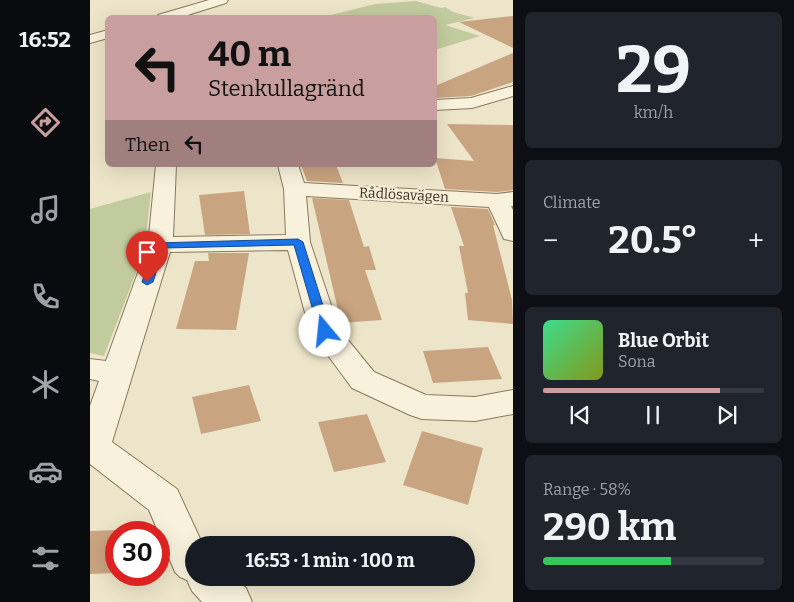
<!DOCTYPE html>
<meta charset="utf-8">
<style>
:root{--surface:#171b24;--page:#20242c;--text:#f1f3f6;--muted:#9ea1a6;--line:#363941;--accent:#c89f9e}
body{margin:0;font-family:Bitter,serif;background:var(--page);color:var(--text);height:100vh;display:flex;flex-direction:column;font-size:19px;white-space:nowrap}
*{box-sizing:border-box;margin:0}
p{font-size:16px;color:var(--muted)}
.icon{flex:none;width:28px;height:28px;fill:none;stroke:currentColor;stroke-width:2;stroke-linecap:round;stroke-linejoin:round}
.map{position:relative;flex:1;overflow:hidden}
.drawer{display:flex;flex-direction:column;gap:12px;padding:12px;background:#0d0f14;width:281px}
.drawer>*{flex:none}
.top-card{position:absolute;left:15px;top:15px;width:332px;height:152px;border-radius:8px;box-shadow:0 5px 20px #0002;background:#c89f9e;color:#111;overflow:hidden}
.speed{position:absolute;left:15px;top:521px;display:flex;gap:10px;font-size:25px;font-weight:700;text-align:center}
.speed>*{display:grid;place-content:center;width:65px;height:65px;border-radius:50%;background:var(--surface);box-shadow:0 5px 20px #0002;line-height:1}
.speed .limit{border:8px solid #d22;background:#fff;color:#111}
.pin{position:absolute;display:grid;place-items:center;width:42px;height:42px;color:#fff;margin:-51px -21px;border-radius:50% 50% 50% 0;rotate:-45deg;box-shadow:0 0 5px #0007}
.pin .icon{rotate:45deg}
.me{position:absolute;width:55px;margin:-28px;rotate:343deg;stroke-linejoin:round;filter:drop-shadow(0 0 4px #0008)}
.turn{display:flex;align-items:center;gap:18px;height:105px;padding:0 20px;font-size:22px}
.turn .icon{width:65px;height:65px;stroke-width:2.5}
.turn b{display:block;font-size:35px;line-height:42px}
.then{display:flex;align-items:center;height:48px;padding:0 20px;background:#0003;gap:10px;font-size:19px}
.big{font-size:38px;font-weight:700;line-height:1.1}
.drawer .widget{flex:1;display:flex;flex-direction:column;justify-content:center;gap:8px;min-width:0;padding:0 18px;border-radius:8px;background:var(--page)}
.drawer .dial{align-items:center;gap:0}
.dial b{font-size:65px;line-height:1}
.song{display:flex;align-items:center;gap:15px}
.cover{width:60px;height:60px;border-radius:8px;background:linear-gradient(135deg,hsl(150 70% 55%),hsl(70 70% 35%))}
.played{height:5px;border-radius:2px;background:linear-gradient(90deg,var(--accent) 80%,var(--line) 80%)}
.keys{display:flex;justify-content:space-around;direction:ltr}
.heat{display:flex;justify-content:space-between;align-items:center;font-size:28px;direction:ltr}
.charge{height:8px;border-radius:4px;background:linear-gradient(90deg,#34c759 58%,var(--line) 0)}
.trip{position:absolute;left:95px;top:536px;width:290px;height:50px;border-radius:25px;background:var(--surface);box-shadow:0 5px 20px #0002;font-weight:700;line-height:50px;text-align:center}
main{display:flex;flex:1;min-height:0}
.menu{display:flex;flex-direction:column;width:90px;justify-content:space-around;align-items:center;background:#090b0e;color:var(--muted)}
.menu .icon{width:35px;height:35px}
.menu .on{color:var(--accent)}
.menu b{font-size:22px;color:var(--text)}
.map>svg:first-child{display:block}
.green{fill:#c2cb9d}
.building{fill:#c9a481}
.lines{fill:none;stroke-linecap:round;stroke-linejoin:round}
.minor-casing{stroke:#89785f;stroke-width:2}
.minor{fill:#f8f2dd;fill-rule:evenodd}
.route{fill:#1a73e8;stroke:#114b97}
.labels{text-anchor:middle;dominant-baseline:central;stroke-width:5;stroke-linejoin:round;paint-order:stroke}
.street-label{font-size:14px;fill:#3a2f21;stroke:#f4eed9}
</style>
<main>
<nav class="menu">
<b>16:52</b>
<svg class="icon on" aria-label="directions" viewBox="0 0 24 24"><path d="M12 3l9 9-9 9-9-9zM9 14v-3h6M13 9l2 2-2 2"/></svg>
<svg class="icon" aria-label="music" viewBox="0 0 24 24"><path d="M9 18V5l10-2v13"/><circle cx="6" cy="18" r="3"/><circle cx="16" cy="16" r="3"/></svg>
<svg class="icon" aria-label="phone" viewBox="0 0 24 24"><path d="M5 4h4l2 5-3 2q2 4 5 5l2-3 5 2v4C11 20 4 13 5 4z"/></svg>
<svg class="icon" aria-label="climate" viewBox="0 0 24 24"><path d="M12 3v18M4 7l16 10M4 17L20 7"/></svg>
<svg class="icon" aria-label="car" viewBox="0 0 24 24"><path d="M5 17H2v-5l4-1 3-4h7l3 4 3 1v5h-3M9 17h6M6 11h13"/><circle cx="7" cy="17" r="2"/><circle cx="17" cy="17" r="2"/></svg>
<svg class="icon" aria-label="filters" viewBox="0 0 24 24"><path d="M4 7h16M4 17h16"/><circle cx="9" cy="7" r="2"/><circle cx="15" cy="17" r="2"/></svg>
</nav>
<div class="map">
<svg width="423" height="602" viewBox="0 0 423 602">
<rect width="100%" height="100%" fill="#ede5c9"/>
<g class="green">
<path d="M326 1 351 8 355 7 363 12 385 18 355 25 390 36 345 50V18H229L285 4Z"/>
<path d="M61 192 54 252 14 356 0 353V209Z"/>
</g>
<g class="building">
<path d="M423 16V48L369 22Z"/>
<path d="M423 53V82L381 96 345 98V86Z"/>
<path d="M357 124 423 125V190L407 192 355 189 345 158 384 161Z"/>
<path d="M211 165H246L253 183 217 181Z"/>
<path d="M154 191 160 234 115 235 109 195Z"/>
<path d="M222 198 259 200 274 247 279 246 286 270H275L292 320 251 323Z"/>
<path d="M361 207 398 209 405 225H403L422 300 423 324 378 320 375 293H378L369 246H374Z"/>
<path d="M118 253H159L146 330 86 329 105 261H119Z"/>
<path d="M398 347 412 379 343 383 333 351Z"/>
<path d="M159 385 171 421 111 434 102 397Z"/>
<path d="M277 414 296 462 244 472 228 422Z"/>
<path d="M332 431 393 448 378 505 313 485Z"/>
<path d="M26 530V573L0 574V531Z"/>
</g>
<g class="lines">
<g class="minor-casing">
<g id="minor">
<path d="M119 0H138L136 3 88 18H67L68 15Z"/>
<path d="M18 30V38L0 43V35Z"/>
<path d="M423 86V96L382 108 345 110V100L381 98Z"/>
<path d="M66 165H86L83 237 196 235 194 189 188 165H208L214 183 407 194 423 192V206H421L423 210V241L414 239 399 207 216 196 220 242 249 329 284 372 336 395 385 397 423 390V414L385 421 332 419 320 415 262 388 220 331 198 250 80 252 22 442 87 489 113 545H104V578H145L156 588 162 602H112L102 591 97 580 90 577 85 572 59 510 0 464V406L9 381 0 379V359L16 361 58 245Z"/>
</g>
</g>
<use href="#minor" class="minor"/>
</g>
<path class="route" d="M208 239 213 242 241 331 239 334H231L229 331 204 245 74 248 63 282 57 285 52 282 66 243Z"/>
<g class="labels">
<g class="street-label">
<text transform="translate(314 195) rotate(3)">Rådlösavägen</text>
</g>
</g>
</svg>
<div class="speed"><div class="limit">30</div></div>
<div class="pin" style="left:57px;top:282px;background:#d93025"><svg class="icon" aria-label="arrive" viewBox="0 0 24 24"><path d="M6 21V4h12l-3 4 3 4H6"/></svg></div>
<svg class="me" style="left:235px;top:331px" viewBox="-20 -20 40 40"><circle r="19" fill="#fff"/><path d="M0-13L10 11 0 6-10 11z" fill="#1a73e8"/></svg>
<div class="trip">16:53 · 1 min · 100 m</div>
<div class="top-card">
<div class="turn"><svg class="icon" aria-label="left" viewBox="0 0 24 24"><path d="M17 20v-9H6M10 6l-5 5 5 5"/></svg><div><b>40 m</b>Stenkullagränd</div></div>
<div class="then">Then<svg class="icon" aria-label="left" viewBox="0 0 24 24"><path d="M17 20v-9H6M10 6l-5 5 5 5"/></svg></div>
</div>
</div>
<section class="drawer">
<div class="widget dial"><b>29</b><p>km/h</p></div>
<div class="widget"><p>Climate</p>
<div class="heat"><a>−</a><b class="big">20.5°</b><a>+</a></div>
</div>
<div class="widget">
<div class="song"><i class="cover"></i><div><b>Blue Orbit</b><p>Sona</p></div></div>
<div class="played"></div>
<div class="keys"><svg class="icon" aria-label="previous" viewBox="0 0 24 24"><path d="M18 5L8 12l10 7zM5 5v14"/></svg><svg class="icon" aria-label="pause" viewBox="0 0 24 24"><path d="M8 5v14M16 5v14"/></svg><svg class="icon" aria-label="next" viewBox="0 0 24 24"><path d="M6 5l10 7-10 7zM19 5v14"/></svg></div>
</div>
<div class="widget"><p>Range · 58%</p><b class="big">290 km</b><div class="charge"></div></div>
</section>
</main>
